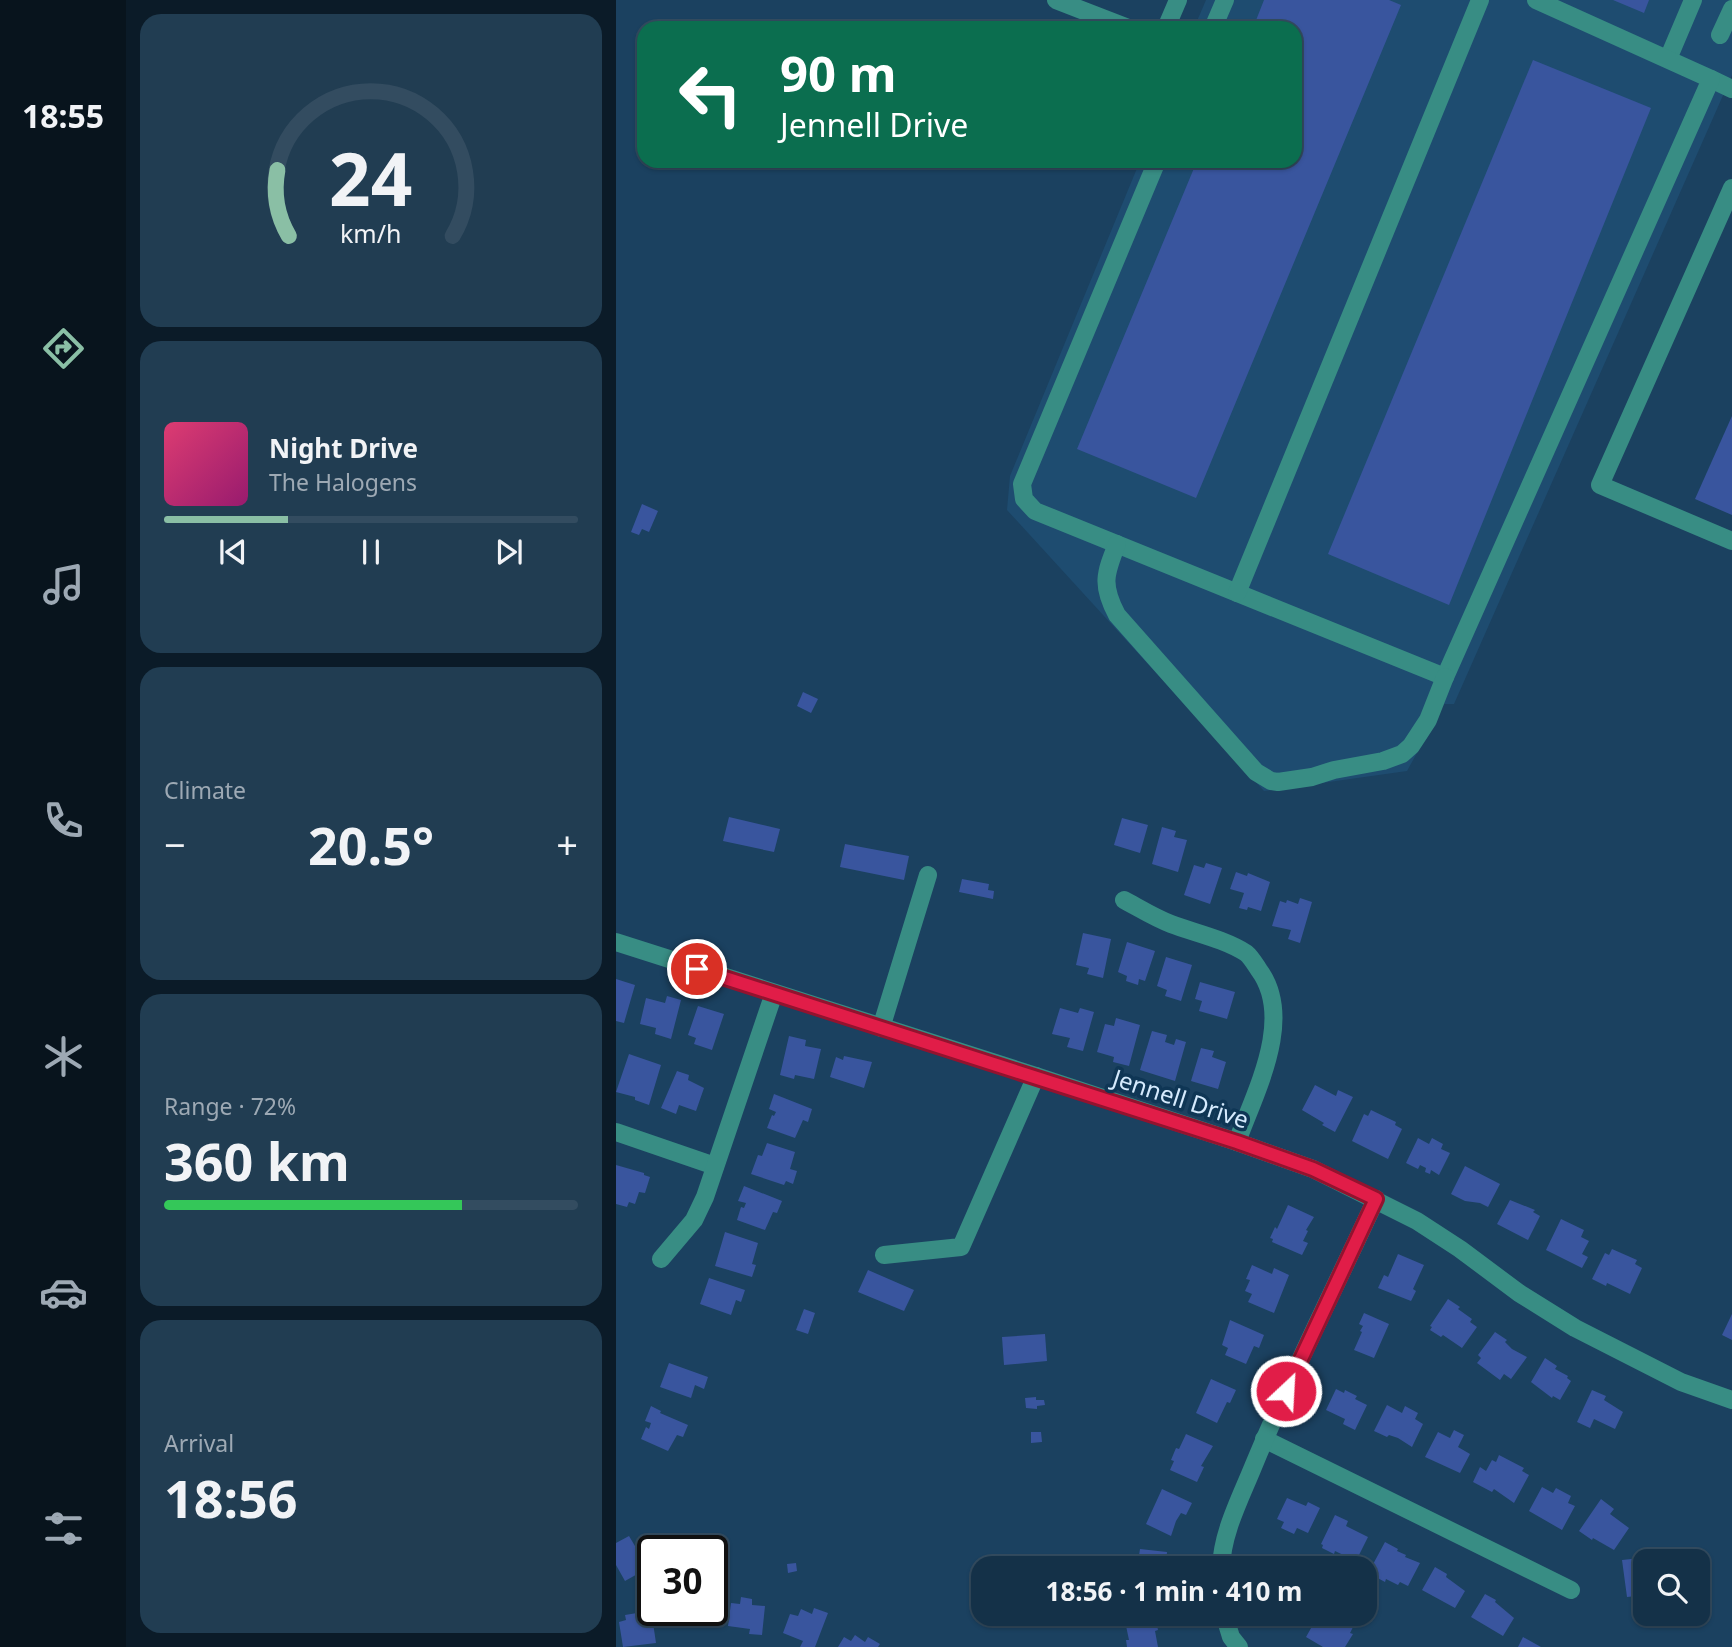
<!DOCTYPE html>
<meta charset="utf-8">
<style>
:root{--surface:#143148;--page:#213d52;--text:#f1f3f6;--muted:#9da9b4;--line:#334c60;--accent:#8abfa5}
body{margin:0;font-family:"Noto Sans",sans-serif;background:var(--page);color:var(--text);height:100vh;display:flex;flex-direction:column;font-size:26px;white-space:nowrap}
*{box-sizing:border-box;margin:0}
p{font-size:23px;color:var(--muted)}
.icon{flex:none;width:38px;height:38px;fill:none;stroke:currentColor;stroke-width:2;stroke-linecap:round;stroke-linejoin:round}
.map{position:relative;flex:1;overflow:hidden}
.sheet{display:flex;flex-direction:column;gap:14px;padding:14px;background:#0b1b28;width:490px}
.sheet>*{flex:none}
.hud{position:absolute;left:21px;top:21px;width:665px;height:147px;border-radius:21px;box-shadow:0 2px 5px #0004,0 0 0 2px var(--line);background:#0b6e4f;color:#fff;overflow:hidden}
.controls{position:absolute;left:1017px;top:1549px;display:grid;gap:14px}
.controls a{display:grid;place-items:center;width:77px;height:77px;border-radius:14px;background:var(--surface);box-shadow:0 2px 5px #0004,0 0 0 2px var(--line);font-size:35px}
.speed{position:absolute;left:21px;top:1535px;display:flex;gap:14px;font-size:35px;font-weight:700;text-align:center}
.speed>*{display:grid;place-content:center;width:91px;height:91px;border-radius:50%;background:var(--surface);box-shadow:0 2px 5px #0004,0 0 0 2px var(--line);line-height:1}
.speed .limit{border:4px solid #111;border-radius:10px;background:#fff;color:#111}
.pin{position:absolute;display:grid;place-items:center;width:60px;height:60px;color:#fff;margin:-30px;border:4px solid #fff;border-radius:50%;box-shadow:0 2px 7px #0007}
.me{position:absolute;width:77px;margin:-38px;rotate:25deg;stroke-linejoin:round;filter:drop-shadow(0 0 5px #0008)}
.turn{display:flex;align-items:center;gap:24px;height:147px;padding:0 28px;font-size:32px}
.turn .icon{width:91px;height:91px;stroke-width:2.5}
.turn b{display:block;font-size:49px;line-height:60px}
.big{font-size:52px;font-weight:700;line-height:1.1}
.sheet .widget{flex:1;display:flex;flex-direction:column;justify-content:center;gap:10px;min-width:0;padding:0 24px;border-radius:21px;background:var(--page)}
.sheet .dial{align-items:center;gap:0}
.dial svg{height:182px;overflow:visible;fill:none;stroke:var(--line);stroke-width:7;stroke-linecap:round;text-anchor:middle}
.dial text{fill:var(--text);stroke:none}
.song{display:flex;align-items:center;gap:21px}
.cover{width:84px;height:84px;border-radius:10px;background:linear-gradient(135deg,hsl(340 70% 55%),hsl(320 70% 35%))}
.played{height:7px;border-radius:4px;background:linear-gradient(90deg,var(--accent) 30%,var(--line) 30%)}
.keys{display:flex;justify-content:space-around;direction:ltr}
.heat{display:flex;justify-content:space-between;align-items:center;font-size:38px;direction:ltr}
.charge{height:10px;border-radius:5px;background:linear-gradient(90deg,#34c759 72%,var(--line) 0)}
.trip{position:absolute;left:355px;top:1556px;width:406px;height:70px;border-radius:21px;background:var(--surface);box-shadow:0 2px 5px #0004,0 0 0 2px var(--line);font-weight:700;line-height:70px;text-align:center}
main{display:flex;flex:1;min-height:0}
.tabs{display:flex;flex-direction:column;width:126px;justify-content:space-around;align-items:center;background:#08141d;color:var(--muted)}
.tabs .icon{width:49px;height:49px}
.tabs .current{color:var(--accent)}
.tabs b{font-size:32px;color:var(--text)}
.map>svg:first-child{display:block}
.built{fill:#1e4c70}
.building{fill:#39559e}
.lines{fill:none;stroke-linecap:round;stroke-linejoin:round}
.minor{stroke:#388d84;stroke-width:18}
.route-casing{stroke:#92132f;stroke-width:18}
.route{stroke:#e11d48;stroke-width:12}
.labels{text-anchor:middle;dominant-baseline:central;stroke-width:7;stroke-linejoin:round;paint-order:stroke}
.street-label{font-size:24px;fill:#d5eafd;stroke:#0f3655}
</style>
<main>
<nav class="tabs">
<b>18:55</b>
<svg class="icon current" aria-label="directions" viewBox="0 0 24 24"><path d="M12 3l9 9-9 9-9-9zM9 14v-3h6M13 9l2 2-2 2"/></svg>
<svg class="icon" aria-label="music" viewBox="0 0 24 24"><path d="M9 18V5l10-2v13"/><circle cx="6" cy="18" r="3"/><circle cx="16" cy="16" r="3"/></svg>
<svg class="icon" aria-label="phone" viewBox="0 0 24 24"><path d="M5 4h4l2 5-3 2q2 4 5 5l2-3 5 2v4C11 20 4 13 5 4z"/></svg>
<svg class="icon" aria-label="climate" viewBox="0 0 24 24"><path d="M12 3v18M4 7l16 10M4 17L20 7"/></svg>
<svg class="icon" aria-label="car" viewBox="0 0 24 24"><path d="M5 17H2v-5l4-1 3-4h7l3 4 3 1v5h-3M9 17h6M6 11h13"/><circle cx="7" cy="17" r="2"/><circle cx="17" cy="17" r="2"/></svg>
<svg class="icon" aria-label="filters" viewBox="0 0 24 24"><path d="M4 7h16M4 17h16"/><circle cx="9" cy="7" r="2"/><circle cx="15" cy="17" r="2"/></svg>
</nav>
<section class="sheet">
<div class="widget dial"><svg viewBox="0 0 100 80">
<path d="M14 69A42 42 0 1 1 86 69"/>
<path d="M14 69A42 42 0 0 1 9 40" stroke="#8abfa5"/>
<text x="50" y="56" font-size="32" font-weight="700">24</text>
<text x="50" y="72" font-size="11">km/h</text>
</svg></div>
<div class="widget">
<div class="song"><i class="cover"></i><div><b>Night Drive</b><p>The Halogens</p></div></div>
<div class="played"></div>
<div class="keys"><svg class="icon" aria-label="previous" viewBox="0 0 24 24"><path d="M18 5L8 12l10 7zM5 5v14"/></svg><svg class="icon" aria-label="pause" viewBox="0 0 24 24"><path d="M8 5v14M16 5v14"/></svg><svg class="icon" aria-label="next" viewBox="0 0 24 24"><path d="M6 5l10 7-10 7zM19 5v14"/></svg></div>
</div>
<div class="widget"><p>Climate</p>
<div class="heat"><a>−</a><b class="big">20.5°</b><a>+</a></div>
</div>
<div class="widget"><p>Range · 72%</p><b class="big">360 km</b><div class="charge"></div></div>
<div class="widget"><p>Arrival</p><b class="big">18:56</b></div>
</section>
<div class="map">
<svg width="1116" height="1647" viewBox="0 0 1116 1647">
<rect width="100%" height="100%" fill="#1b4160"/>
<path class="built" d="M590 0H1116V75L838 704H828L791 771 648 791 391 510 394 476 524 161H679V28H578Z"/>
<g class="building">
<path d="M648 0H773L785 5 580 498 461 449 581 161H679V28H637Z"/>
<path d="M997 0H1033L1028 13Z"/>
<path d="M917 60 1035 108 833 605 712 554Z"/>
<path d="M1116 416V515L1079 499Z"/>
<path d="M26 504 42 511 33 532 26 529 23 535 15 532Z"/>
<path d="M187 692 202 699 195 713 181 706Z"/>
<path d="M113 817 164 829 158 852 107 841Z"/>
<path d="M506 818 532 825 524 853 498 845Z"/>
<path d="M546 827 560 831 558 837 571 840 562 872 536 864Z"/>
<path d="M229 844 293 856 288 880 224 867Z"/>
<path d="M590 863 606 868 594 904 568 895 578 865 588 868Z"/>
<path d="M620 872 631 876 632 873 654 882 645 911 632 907 631 910 623 908 628 893 614 889Z"/>
<path d="M346 879 373 884 372 890 378 891 377 899 343 892Z"/>
<path d="M684 898 696 902 684 943 672 939 675 930 656 926 664 901 670 903 671 900 682 904Z"/>
<path d="M467 933 495 939 487 978 471 974 473 968 460 965Z"/>
<path d="M511 942 539 951 529 981 523 979 522 985 510 981 511 976 502 972Z"/>
<path d="M550 957 576 965 565 1001 549 996 551 990 541 986Z"/>
<path d="M0 979 19 985 8 1023 0 1021Z"/>
<path d="M584 982 619 992 611 1019 583 1011 586 1001 579 999Z"/>
<path d="M51 996 65 1000 55 1039 39 1034 40 1028 24 1024 30 998 49 1003Z"/>
<path d="M82 1006 108 1014 96 1050 78 1044 80 1038 72 1035Z"/>
<path d="M444 1008 462 1013 464 1008 478 1012 467 1051 451 1047 454 1038 436 1034Z"/>
<path d="M500 1018 524 1025 513 1066 497 1062 498 1057 481 1052 489 1024 498 1026Z"/>
<path d="M536 1031 551 1035 549 1042 558 1045 560 1039 570 1042 559 1081 524 1070Z"/>
<path d="M173 1036 190 1040 189 1046 205 1049 198 1079 179 1075 178 1079 164 1075Z"/>
<path d="M585 1048 598 1051 596 1057 610 1062 602 1089 575 1081Z"/>
<path d="M13 1054 45 1065 33 1105 19 1100V1097L0 1092Z"/>
<path d="M228 1056 256 1062 248 1088 214 1077 220 1057 227 1060Z"/>
<path d="M61 1071 73 1075 72 1080 88 1088 80 1111 63 1105 60 1114 45 1108Z"/>
<path d="M699 1085 720 1096 722 1090 737 1097 719 1132 706 1125 708 1123 686 1110Z"/>
<path d="M158 1094 196 1109 192 1122 187 1120 179 1138 151 1128 156 1115 158 1116 160 1112 153 1109Z"/>
<path d="M755 1110 780 1122 779 1125 786 1129 772 1159 736 1141 748 1114 752 1116Z"/>
<path d="M802 1138 813 1144 816 1138 827 1144 825 1149 834 1153 823 1175 815 1170 814 1174 809 1172 810 1168 804 1165 802 1169 790 1163Z"/>
<path d="M151 1143 179 1152 174 1169 181 1171 177 1184 170 1181 168 1185 135 1174 142 1155 146 1156Z"/>
<path d="M0 1165 28 1173V1175L34 1177 29 1193 23 1192 19 1204 13 1202 11 1207 0 1204Z"/>
<path d="M849 1166 884 1184 872 1207 864 1203 849 1201 835 1194Z"/>
<path d="M128 1186 166 1201 161 1213 157 1212 149 1230 121 1220 125 1207 128 1208 130 1203 122 1201Z"/>
<path d="M894 1200 919 1210 917 1212 924 1216 912 1240 881 1224Z"/>
<path d="M672 1205 698 1217 690 1230 692 1231 687 1241 692 1243 686 1255 656 1242 657 1239 654 1238 659 1227 661 1229Z"/>
<path d="M945 1219 968 1230 965 1237 973 1241 966 1254 972 1257 966 1268 930 1250Z"/>
<path d="M109 1232 142 1243 136 1264 140 1265 136 1277 99 1266Z"/>
<path d="M996 1249 1021 1260 1019 1264 1026 1268 1014 1294 991 1283 990 1286 976 1279 989 1253 993 1255Z"/>
<path d="M782 1254 808 1265 797 1289 800 1291 795 1301 762 1288 768 1275 772 1277Z"/>
<path d="M636 1265 656 1274 658 1268 673 1275 658 1313 632 1302 636 1294 629 1291 634 1280 630 1279Z"/>
<path d="M252 1270 298 1290 288 1311 242 1292Z"/>
<path d="M93 1278 129 1290 125 1302 120 1300 115 1315 84 1304Z"/>
<path d="M832 1299 844 1307 842 1309 856 1319 854 1322 861 1327 846 1348 827 1335 825 1337 814 1330 816 1327 814 1326Z"/>
<path d="M188 1309 199 1313 192 1334 180 1330Z"/>
<path d="M748 1313 773 1324 758 1358 738 1350 746 1332 744 1331 747 1326 743 1324Z"/>
<path d="M1116 1314V1340L1106 1335Z"/>
<path d="M614 1320 648 1335 643 1348 638 1346 630 1364 609 1355 612 1348 606 1345Z"/>
<path d="M879 1332 891 1340 889 1342 896 1349 911 1357 895 1379 888 1374 884 1380 861 1363 865 1358 862 1355Z"/>
<path d="M429 1334 431 1361 388 1365 386 1337Z"/>
<path d="M929 1358 941 1366 939 1369 952 1376 951 1378 955 1381 944 1400 937 1396 936 1398 915 1382Z"/>
<path d="M53 1363 92 1377 88 1389 79 1385 75 1398 44 1387Z"/>
<path d="M595 1379 620 1390 614 1403 611 1402 601 1423 580 1413Z"/>
<path d="M720 1389 728 1393 729 1390 741 1396 739 1399 751 1405 739 1430 727 1424 729 1419 710 1410Z"/>
<path d="M976 1390 990 1396 988 1400 1007 1412 999 1429 978 1419 974 1428 961 1422Z"/>
<path d="M420 1397V1400H428L429 1405 421 1406V1409L410 1408 409 1398Z"/>
<path d="M771 1405 786 1413 789 1406 802 1413 799 1419 807 1424 796 1447 782 1438 773 1435 771 1437 758 1431Z"/>
<path d="M35 1406 45 1411 44 1413 72 1425 67 1437 61 1435 52 1451 25 1439 30 1427 33 1429 35 1423 29 1421Z"/>
<path d="M838 1430 848 1435 842 1447 854 1454 844 1473 809 1457 822 1432 834 1438Z"/>
<path d="M415 1432H425L426 1442 415 1443Z"/>
<path d="M570 1434 597 1446 585 1466 588 1467 581 1482 554 1470 558 1461 555 1460 560 1448 563 1449Z"/>
<path d="M883 1455 908 1468 906 1471 913 1475 898 1503 878 1489 876 1492 857 1482 864 1467 870 1471 876 1460 880 1462Z"/>
<path d="M926 1487 937 1493 940 1488 955 1496 952 1503 959 1506 946 1530 913 1511Z"/>
<path d="M546 1489 576 1503 570 1515 565 1513 560 1521 555 1536 530 1524Z"/>
<path d="M671 1498 690 1506 692 1502 704 1508 692 1533 681 1528 678 1534 665 1528 668 1522 661 1519Z"/>
<path d="M985 1499 998 1509 994 1514 1013 1528 998 1550 977 1538 976 1540 963 1531Z"/>
<path d="M719 1515 732 1521 730 1526 752 1537 740 1561 719 1551 718 1554 706 1548 707 1545 705 1544Z"/>
<path d="M13 1536 32 1568 9 1581 0 1565V1543Z"/>
<path d="M769 1542 782 1549 781 1551 790 1555 789 1557 804 1563 792 1586 784 1582 782 1585 770 1579 769 1582 756 1575 759 1570 755 1568Z"/>
<path d="M524 1549 551 1552 550 1565H546L545 1568H515L516 1561 522 1562Z"/>
<path d="M1034 1557V1561H1029V1595L1011 1597 1006 1560Z"/>
<path d="M180 1563 181 1571 172 1573 171 1564Z"/>
<path d="M819 1567 831 1574 830 1577 849 1591 839 1608 806 1590Z"/>
<path d="M869 1594 880 1600 879 1602 898 1618 887 1636 855 1617Z"/>
<path d="M125 1597 136 1599V1605L149 1606 146 1635 133 1634 134 1629 112 1626 115 1603 124 1604Z"/>
<path d="M198 1608 212 1613 199 1647H184L187 1641 167 1633 174 1614 182 1616 185 1609 196 1614Z"/>
<path d="M58 1610H93V1628H79V1623H58Z"/>
<path d="M21 1613 22 1618 36 1616 40 1643 7 1647 3 1622 10 1620 9 1615Z"/>
<path d="M519 1614 539 1615 542 1630 539 1631 542 1647H511L510 1640H513L509 1621 520 1619Z"/>
<path d="M703 1614H716L737 1627 734 1633 737 1634 729 1647H707L690 1637Z"/>
<path d="M239 1635 249 1642 252 1637 264 1644 262 1647H222L228 1637 235 1641Z"/>
<path d="M907 1637 925 1647H902Z"/>
</g>
<g class="lines">
<g class="minor">
<path d="M440 0 512 28"/>
<path d="M550 28 562 0"/>
<path d="M597 28 609 0"/>
<path d="M1104 35 1116 9"/>
<path d="M1052 59 1077 0"/>
<path d="M1095 79 1116 89"/>
<path d="M541 161 406 484 408 499 419 511 829 677 1095 79 920 0"/>
<path d="M1116 188 984 485 1116 541"/>
<path d="M501 544C489 574 485 585 501 615L640 772 655 781 662 782 696 777 718 770 767 761 786 754 795 746 812 720 829 677"/>
<path d="M621 593 864 0"/>
<path d="M508 900C523 908 539 918 555 924 579 933 608 939 630 953 635 957 639 964 643 970 679 1019 639 1092 621 1142"/>
<path d="M0 942 420 1076 621 1142 697 1169 801 1221 844 1249 903 1293 959 1328 1065 1382 1116 1400"/>
<path d="M265 1028 312 875"/>
<path d="M0 1132 99 1166"/>
<path d="M268 1255 345 1247 420 1076"/>
<path d="M45 1259 78 1220 89 1197 158 993"/>
<path d="M648 1439 955 1590"/>
<path d="M605 1568C606 1533 624 1499 637 1467 674 1376 719 1288 760 1199"/>
<path d="M608 1614 615 1637 623 1647"/>
</g>
</g>
<g class="lines">
<g class="route-casing">
<path id="route" d="M81 969 621 1142 697 1169 760 1199 670 1391"/>
</g>
<use href="#route" class="route"/>
</g>
<g class="labels">
<g class="street-label">
<text transform="translate(565 1098) rotate(18)">Jennell Drive</text>
</g>
</g>
</svg>
<div class="controls">
<a><svg class="icon" aria-label="search" viewBox="0 0 24 24"><circle cx="10" cy="10" r="6"/><path d="M15 15l6 6"/></svg></a>
</div>
<div class="speed"><div class="limit">30</div></div>
<div class="pin" style="left:81px;top:969px;background:#d93025"><svg class="icon" aria-label="arrive" viewBox="0 0 24 24"><path d="M6 21V4h12l-3 4 3 4H6"/></svg></div>
<svg class="me" style="left:670px;top:1391px" viewBox="-20 -20 40 40"><circle r="17" fill="#e11d48" stroke="#fff" stroke-width="3"/><path d="M0-11L8 9 0 5-8 9z" fill="#fff"/></svg>
<div class="trip">18:56 · 1 min · 410 m</div>
<div class="hud">
<div class="turn"><svg class="icon" aria-label="left" viewBox="0 0 24 24"><path d="M17 20v-9H6M10 6l-5 5 5 5"/></svg><div><b>90 m</b>Jennell Drive</div></div>
</div>
</div>
</main>
